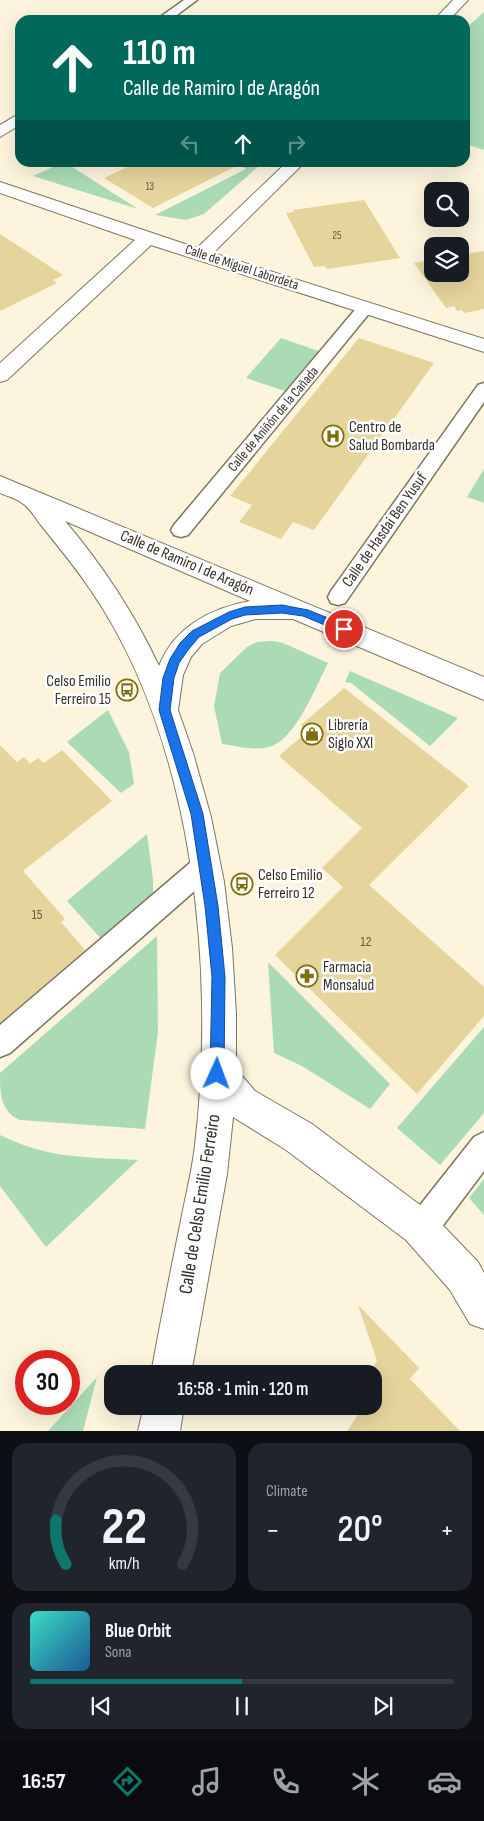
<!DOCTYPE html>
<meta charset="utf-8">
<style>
:root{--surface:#171b24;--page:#20242c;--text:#f1f3f6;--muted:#9ea1a6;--line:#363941;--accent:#0f766e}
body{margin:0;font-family:"Sofia Sans Condensed",sans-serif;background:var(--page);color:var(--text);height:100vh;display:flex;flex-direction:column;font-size:19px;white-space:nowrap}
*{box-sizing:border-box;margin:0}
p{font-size:16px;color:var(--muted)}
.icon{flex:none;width:28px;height:28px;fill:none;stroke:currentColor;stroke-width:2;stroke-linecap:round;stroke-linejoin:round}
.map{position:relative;height:1431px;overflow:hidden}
.drawer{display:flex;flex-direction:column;gap:12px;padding:12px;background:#0d0f14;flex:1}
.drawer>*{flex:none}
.banner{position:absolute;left:15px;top:15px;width:455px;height:152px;border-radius:15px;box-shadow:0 5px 20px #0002;background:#00695c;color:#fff;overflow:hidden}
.tools{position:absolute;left:424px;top:182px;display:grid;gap:10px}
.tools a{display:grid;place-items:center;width:45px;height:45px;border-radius:10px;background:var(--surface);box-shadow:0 5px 20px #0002;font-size:25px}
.speed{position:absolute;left:15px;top:1350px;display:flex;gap:10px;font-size:25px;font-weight:700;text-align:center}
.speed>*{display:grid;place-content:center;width:65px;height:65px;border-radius:50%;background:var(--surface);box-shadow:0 5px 20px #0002;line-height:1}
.speed .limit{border:8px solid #d22;background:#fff;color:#111}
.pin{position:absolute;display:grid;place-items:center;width:42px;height:42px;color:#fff;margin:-21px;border:2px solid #fff;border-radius:50%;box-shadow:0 1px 5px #0007}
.me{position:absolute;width:55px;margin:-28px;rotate:2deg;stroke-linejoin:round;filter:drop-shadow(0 0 4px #0008)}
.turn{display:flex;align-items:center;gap:18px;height:105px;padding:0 25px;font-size:22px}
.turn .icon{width:65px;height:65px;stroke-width:2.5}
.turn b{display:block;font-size:35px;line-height:42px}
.lanes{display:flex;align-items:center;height:48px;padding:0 25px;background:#0003;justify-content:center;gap:25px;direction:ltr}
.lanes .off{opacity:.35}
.big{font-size:38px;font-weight:600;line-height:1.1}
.drawer .widget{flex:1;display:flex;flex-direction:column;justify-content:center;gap:8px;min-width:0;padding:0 18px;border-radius:15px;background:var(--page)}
.drawer .dial{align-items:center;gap:0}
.dial svg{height:130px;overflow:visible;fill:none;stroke:var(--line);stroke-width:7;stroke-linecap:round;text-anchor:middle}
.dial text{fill:var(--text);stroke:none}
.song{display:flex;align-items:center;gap:15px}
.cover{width:60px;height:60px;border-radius:8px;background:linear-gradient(135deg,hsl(170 70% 55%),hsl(210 70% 35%))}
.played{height:5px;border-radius:2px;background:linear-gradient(90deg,var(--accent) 50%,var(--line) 50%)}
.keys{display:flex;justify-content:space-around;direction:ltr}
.heat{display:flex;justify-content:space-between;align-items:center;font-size:28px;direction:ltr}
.drawer .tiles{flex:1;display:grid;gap:12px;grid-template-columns:1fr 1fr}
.widget:last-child{grid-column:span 2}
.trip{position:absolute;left:104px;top:1365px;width:278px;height:50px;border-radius:15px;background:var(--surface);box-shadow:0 5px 20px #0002;font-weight:600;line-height:50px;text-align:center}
.tabs{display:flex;height:80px;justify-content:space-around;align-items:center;background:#090b0e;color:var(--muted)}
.tabs .icon{width:35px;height:35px}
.tabs .active{color:var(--accent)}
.tabs b{font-size:22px;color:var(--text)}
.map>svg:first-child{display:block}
.green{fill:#abdbb5}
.building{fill:#e6d49d}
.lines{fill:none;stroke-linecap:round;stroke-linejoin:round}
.pedestrian-casing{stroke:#7c7660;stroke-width:3}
.minor-casing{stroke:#7c7660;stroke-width:2}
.pedestrian{fill:#fff;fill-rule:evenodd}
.minor{fill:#fff;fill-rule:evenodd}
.route{fill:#1a73e8;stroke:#114b97}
.labels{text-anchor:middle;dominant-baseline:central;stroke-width:5;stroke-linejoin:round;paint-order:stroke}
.far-number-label{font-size:11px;fill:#605a45}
.far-street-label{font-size:14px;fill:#343128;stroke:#fff}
.number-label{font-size:14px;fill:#605a45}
.poi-label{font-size:16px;fill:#343128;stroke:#fff;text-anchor:start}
.street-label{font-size:16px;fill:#343128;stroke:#fff}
.near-street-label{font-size:19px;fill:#343128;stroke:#fff}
</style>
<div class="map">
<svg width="484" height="1431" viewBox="0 0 484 1431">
<rect width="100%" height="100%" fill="#fcf4dc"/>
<g class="green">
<path d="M484 12V150L465 144V29Z"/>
<path d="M62 163H66L138 209 33 176Z"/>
<path d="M236 163 261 164 204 214 186 220 155 215 246 169Z"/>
<path d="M281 338 327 354 294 394 246 378Z"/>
<path d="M484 469V503L467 497Z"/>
<path d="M272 641 283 643 328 663C316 686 295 741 269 747 254 751 237 746 222 744L214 706 220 673 247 647 257 642Z"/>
<path d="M350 671 458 718 430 746 351 683 345 682Z"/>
<path d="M108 710 129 752 134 784 121 793 67 742Z"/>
<path d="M147 834 153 879V898L103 941 67 901Z"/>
<path d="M157 936 158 1032 145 1129 20 1120C0 1112 0 1092 0 1073Z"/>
<path d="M268 962 390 1084 370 1109 302 1066 274 1053Z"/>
<path d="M484 1027V1113L440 1165 397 1128Z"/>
<path d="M0 1135C49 1159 85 1157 138 1160L46 1247 0 1186Z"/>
<path d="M484 1179V1215L469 1198Z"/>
<path d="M97 1377 83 1431H48Z"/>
</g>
<g class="building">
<path d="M138 162H244L153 208 104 178Z"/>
<path d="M364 200 400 258 327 269 325 266 314 267 286 213 294 212 293 210Z"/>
<path d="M0 234 63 275 53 280 57 283 0 311Z"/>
<path d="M484 251V309L464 313 462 310 457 311 454 306 446 308 414 263 432 260V274H460V255Z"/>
<path d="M359 338 434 363 314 530 293 522 281 539 239 522 252 505 230 496Z"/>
<path d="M344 688 469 786 369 885 484 987V1016L417 1094 275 955 343 887 322 868 362 828 279 756 308 731 301 725Z"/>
<path d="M0 745 17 762 24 757 30 764 38 758 44 763 62 750 112 801 23 871 65 919 61 922 85 950 0 1023Z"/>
<path d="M358 1305 419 1368 410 1379 460 1431H347L364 1406H372L371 1370 377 1361Z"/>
</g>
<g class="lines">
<g class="pedestrian-casing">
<g id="pedestrian">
<path d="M184 0H197L170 20H156Z"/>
<path d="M365 303 373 308 371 311 188 535 181 537 174 535 171 530 174 525 359 305Z"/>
<path d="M484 383V402L345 603 338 605 331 603 328 597 331 591 478 385Z"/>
<path d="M206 853 215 857 218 865 215 873 10 1053 0 1057V1025L197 857Z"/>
<path d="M484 1132V1171L432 1240 421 1244 410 1240 406 1229 410 1218 474 1137Z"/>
</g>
</g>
<g class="minor-casing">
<g id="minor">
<path d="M453 0H468L449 20H434Z"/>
<path d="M20 113V125L0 137V125Z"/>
<path d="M287 162H305L213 253 484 339V352L151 245 7 380 0 382V363L135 240 0 193V182L197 248Z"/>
<path d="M0 476 484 677V700L293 619H256L231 626 202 644 191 657 183 675 178 710 193 753 211 817 224 882 232 948 236 1014V1069L255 1091 312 1124 432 1214 478 1262 484 1273V1329L470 1324 450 1290 406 1240 286 1150 233 1117 227 1174 191 1374H151C160 1324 170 1274 180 1225 185 1198 192 1172 195 1145 216 970 194 742 92 592 76 568 58 546 40 524 35 517 29 507 22 503 16 498 7 496 0 493ZM65 521 250 601C211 608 174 627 159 666 134 613 103 566 65 521Z"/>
<path d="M144 1406H184L180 1431H138Z"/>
</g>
</g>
<use href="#pedestrian" class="pedestrian"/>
<use href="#minor" class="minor"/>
</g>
<path class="route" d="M282 605 308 610 348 626 349 629 344 633 303 616 282 613 245 615 232 619 199 637 188 650 179 663 174 678 170 710 203 814 218 906 225 977 224 1074 222 1079 217 1081 212 1079 210 1074 212 977 205 906 191 814 159 710 163 678 170 659 180 643 192 631 229 612 245 607Z"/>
<defs>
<g id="hospital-ring" transform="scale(1.125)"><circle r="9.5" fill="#fff" stroke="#7f6f0d" stroke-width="1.5"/><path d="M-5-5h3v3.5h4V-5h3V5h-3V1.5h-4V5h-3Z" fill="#7f6f0d"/></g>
<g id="bus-ring" transform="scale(1.125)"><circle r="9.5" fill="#fff" stroke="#7f6f0d" stroke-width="1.5"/><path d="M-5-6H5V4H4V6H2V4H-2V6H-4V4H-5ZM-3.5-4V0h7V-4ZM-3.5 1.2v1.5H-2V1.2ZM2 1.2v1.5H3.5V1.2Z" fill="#7f6f0d"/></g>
<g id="shop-ring" transform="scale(1.125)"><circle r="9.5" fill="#fff" stroke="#7f6f0d" stroke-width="1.5"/><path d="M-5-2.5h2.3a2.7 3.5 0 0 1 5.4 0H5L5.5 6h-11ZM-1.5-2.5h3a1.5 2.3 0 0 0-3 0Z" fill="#7f6f0d"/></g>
<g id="pharmacy-ring" transform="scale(1.125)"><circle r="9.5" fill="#fff" stroke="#7f6f0d" stroke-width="1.5"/><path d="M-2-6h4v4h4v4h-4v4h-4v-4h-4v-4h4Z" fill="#7f6f0d"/></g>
</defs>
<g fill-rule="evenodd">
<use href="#hospital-ring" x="333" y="436"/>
<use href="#bus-ring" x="127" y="690"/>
<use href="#shop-ring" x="312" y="734"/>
<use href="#bus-ring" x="242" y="884"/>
<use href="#pharmacy-ring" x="307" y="976"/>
</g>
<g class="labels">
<g class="far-number-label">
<text x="150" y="186">13</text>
<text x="337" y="235">25</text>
</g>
<g class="far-street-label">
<text transform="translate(242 267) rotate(18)">Calle de Miguel Labordeta</text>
<text transform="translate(273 419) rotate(-50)">Calle de Aniñón de la Cañada</text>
</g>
<g class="number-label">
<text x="37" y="914">15</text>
<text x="366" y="941">12</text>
</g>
<g class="poi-label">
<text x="349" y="427">Centro de<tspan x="349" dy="18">Salud Bombarda</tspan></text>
<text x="111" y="681" text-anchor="end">Celso Emilio<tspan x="111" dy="18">Ferreiro 15</tspan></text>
<text x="328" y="725">Librería<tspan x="328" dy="18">Siglo XXI</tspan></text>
<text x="258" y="875">Celso Emilio<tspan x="258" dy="18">Ferreiro 12</tspan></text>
<text x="323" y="967">Farmacia<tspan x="323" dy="18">Monsalud</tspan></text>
</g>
<g class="street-label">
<text transform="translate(385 530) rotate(-55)">Calle de Hasdai Ben Yusuf</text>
<text transform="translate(187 563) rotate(23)">Calle de Ramiro I de Aragón</text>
</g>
<g class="near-street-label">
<text transform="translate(200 1204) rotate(-81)">Calle de Celso Emilio Ferreiro</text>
</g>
</g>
</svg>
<div class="tools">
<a><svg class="icon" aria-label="search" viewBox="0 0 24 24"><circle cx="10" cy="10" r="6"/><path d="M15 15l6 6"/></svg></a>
<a><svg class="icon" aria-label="layers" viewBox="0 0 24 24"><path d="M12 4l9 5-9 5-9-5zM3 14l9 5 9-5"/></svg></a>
</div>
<div class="speed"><div class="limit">30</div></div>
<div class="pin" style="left:344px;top:629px;background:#d93025"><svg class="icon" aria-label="arrive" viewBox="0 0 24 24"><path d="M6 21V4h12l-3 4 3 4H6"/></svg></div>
<svg class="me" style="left:217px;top:1074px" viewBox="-20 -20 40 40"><circle r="19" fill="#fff"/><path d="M0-13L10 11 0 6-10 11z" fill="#1a73e8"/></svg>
<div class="trip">16:58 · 1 min · 120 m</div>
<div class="banner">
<div class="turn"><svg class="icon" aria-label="ahead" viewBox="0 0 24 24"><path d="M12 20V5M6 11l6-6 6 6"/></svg><div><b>110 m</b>Calle de Ramiro I de Aragón</div></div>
<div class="lanes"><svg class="icon off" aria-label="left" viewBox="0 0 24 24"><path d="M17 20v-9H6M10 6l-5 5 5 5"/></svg><svg class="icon" aria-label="ahead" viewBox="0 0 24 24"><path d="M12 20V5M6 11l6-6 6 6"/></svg><svg class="icon off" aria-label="right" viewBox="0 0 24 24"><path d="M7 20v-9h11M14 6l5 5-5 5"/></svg></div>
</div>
</div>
<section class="drawer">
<div class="tiles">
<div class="widget dial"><svg viewBox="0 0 100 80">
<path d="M14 69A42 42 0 1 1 86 69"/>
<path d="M14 69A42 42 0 0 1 8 42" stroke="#0f766e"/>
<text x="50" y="56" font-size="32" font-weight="700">22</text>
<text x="50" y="72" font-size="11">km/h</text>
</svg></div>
<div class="widget"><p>Climate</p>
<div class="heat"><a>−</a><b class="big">20°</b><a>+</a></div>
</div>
<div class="widget">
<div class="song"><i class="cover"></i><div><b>Blue Orbit</b><p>Sona</p></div></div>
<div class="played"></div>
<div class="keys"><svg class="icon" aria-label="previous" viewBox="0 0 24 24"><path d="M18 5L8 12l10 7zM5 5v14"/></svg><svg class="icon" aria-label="pause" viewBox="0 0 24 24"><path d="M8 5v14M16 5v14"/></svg><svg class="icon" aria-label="next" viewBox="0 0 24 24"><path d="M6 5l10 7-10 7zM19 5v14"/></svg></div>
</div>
</div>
</section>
<nav class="tabs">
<b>16:57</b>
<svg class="icon active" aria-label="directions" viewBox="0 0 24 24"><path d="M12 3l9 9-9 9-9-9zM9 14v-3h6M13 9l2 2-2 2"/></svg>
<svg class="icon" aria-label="music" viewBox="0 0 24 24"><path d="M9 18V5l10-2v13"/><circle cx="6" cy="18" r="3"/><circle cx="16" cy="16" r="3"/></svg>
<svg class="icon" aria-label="phone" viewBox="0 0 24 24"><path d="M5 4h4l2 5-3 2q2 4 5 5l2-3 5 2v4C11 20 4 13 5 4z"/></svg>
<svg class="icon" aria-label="climate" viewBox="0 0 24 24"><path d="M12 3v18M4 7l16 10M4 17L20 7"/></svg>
<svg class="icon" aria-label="car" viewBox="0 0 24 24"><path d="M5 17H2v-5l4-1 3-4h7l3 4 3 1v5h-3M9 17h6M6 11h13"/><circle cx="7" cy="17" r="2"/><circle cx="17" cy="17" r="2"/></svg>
</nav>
